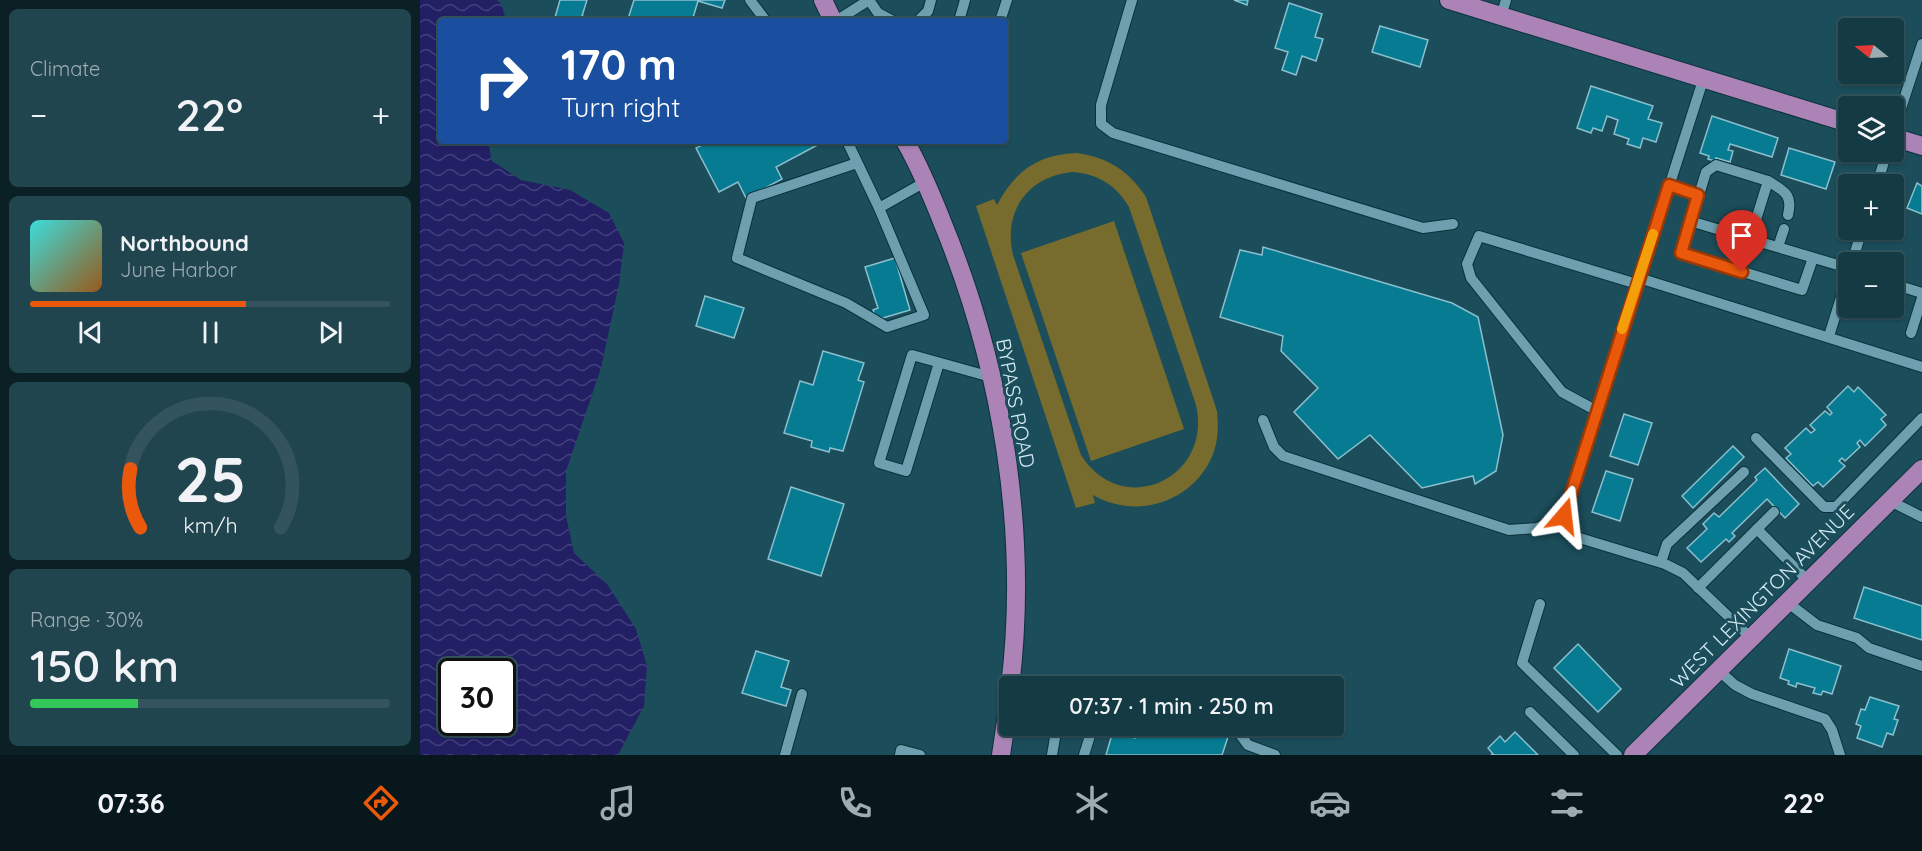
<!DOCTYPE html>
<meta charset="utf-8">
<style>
:root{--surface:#143a44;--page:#21454f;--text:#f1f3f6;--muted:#9dadb2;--line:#33545d;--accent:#ea580c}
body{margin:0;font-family:Quicksand,sans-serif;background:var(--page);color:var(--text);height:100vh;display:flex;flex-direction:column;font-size:22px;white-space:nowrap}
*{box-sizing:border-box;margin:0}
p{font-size:20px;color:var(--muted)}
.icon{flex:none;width:33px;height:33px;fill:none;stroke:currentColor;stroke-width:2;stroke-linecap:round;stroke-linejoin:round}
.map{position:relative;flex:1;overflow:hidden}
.drawer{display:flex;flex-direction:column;gap:9px;padding:9px;background:#0b2025;width:420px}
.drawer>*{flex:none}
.hud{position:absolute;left:18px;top:18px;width:570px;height:126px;border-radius:6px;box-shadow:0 2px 4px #0004,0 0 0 2px var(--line);background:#1a4fa0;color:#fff;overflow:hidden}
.needle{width:39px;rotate:288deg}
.controls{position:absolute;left:1418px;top:18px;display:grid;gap:12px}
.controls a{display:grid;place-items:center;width:66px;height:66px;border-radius:6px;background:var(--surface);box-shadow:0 2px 4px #0004,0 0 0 2px var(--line);font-size:30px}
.speed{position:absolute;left:18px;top:658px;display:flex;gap:12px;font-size:30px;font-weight:700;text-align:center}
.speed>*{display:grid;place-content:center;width:78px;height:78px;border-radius:50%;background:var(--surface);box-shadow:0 2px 4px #0004,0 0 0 2px var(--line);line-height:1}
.speed .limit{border:3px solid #111;border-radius:9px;background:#fff;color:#111}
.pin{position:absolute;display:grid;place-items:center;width:51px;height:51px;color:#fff;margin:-62px -26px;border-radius:50% 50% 50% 0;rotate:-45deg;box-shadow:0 0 6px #0007}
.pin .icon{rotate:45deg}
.me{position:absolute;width:66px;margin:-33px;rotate:17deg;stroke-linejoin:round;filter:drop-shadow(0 0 4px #0008)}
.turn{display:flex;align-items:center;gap:21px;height:126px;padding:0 24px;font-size:27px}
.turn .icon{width:78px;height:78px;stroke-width:2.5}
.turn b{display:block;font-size:42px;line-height:51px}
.big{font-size:45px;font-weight:600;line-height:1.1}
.drawer .card{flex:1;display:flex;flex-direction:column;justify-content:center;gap:9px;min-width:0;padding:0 21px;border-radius:9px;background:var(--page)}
.drawer .dial{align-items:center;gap:0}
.dial svg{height:156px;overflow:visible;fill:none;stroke:var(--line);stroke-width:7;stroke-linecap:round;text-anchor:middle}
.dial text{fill:var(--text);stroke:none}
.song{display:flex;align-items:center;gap:18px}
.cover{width:72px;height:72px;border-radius:9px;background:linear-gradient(135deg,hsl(180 70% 55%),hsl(30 70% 35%))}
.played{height:6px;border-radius:3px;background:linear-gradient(90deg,var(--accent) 60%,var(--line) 60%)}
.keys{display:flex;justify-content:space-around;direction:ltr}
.heat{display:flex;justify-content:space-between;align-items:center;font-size:33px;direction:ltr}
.charge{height:9px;border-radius:4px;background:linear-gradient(90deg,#34c759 30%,var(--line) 0)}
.trip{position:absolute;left:579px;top:676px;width:345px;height:60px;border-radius:6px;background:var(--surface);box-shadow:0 2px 4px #0004,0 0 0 2px var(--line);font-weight:600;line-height:60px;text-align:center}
.menu{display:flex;height:96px;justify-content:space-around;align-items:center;background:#08171b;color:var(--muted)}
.menu .icon{width:42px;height:42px}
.menu .active{color:var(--accent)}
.menu b{font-size:27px;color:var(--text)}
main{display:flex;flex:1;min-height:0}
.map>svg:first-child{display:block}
.green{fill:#776b2d;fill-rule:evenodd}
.water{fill:url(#water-waves);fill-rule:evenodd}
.building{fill:#067b92;stroke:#8cbfce;stroke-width:1.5}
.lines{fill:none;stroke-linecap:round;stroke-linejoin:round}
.minor-casing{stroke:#0a323b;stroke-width:12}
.major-casing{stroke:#0a323b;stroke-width:20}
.minor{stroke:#6d9fae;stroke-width:10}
.major{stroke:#ab83b6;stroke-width:18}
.route-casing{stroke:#983908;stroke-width:15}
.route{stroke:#ea580c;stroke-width:10}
.slow{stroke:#f59e0b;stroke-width:10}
.labels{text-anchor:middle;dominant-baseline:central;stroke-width:6;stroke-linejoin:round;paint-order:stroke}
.street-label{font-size:20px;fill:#d2ebf3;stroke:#1b4d5a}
</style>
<main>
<section class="drawer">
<div class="card"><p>Climate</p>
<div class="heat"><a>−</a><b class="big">22°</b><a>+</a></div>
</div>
<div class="card">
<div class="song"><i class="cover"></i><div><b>Northbound</b><p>June Harbor</p></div></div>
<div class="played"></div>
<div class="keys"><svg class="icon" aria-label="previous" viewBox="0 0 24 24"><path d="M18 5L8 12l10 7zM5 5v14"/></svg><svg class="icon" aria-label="pause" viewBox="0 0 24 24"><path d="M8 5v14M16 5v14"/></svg><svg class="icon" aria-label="next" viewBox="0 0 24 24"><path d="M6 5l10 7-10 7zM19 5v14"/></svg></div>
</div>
<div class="card dial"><svg viewBox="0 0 100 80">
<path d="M14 69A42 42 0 1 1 86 69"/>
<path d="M14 69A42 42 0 0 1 9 39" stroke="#ea580c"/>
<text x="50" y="56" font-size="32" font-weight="700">25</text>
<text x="50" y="72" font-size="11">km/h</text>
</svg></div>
<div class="card"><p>Range · 30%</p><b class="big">150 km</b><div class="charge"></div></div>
</section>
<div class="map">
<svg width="1502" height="755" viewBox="0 0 1502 755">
<defs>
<pattern id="water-waves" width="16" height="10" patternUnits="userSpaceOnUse" patternTransform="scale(1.5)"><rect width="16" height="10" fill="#221f65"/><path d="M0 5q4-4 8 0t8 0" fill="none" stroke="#41407c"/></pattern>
</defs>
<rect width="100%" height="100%" fill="#1b4d5a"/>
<g class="green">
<path d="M656 153C688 157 709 171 726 197L797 411C799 428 798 445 790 461 768 504 714 519 673 495L675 503 656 508 556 206 574 199 577 205C595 171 617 155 656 153ZM653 172C678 174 696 185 709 207L776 405C793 479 702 520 661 455L593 255C583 211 608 176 653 172Z"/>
<path d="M694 221 764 429 671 461 601 253Z"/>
</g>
<path class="water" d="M0 0H77L82 5 86 21H21V141H68L72 161 101 180 150 190 189 213 204 243 199 284 181 368 146 471V516L154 553 187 584 216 629 227 666 224 706 198 755H0ZM32 672H82V723H32Z"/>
<g class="building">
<path d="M140 0H167L162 16 165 17 164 21H134Z"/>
<path d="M214 0H305L302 8 278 1 272 21H215L208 19Z"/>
<path d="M814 0H828L827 5Z"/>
<path d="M869 3 902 14 895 37 903 39 896 61 882 56 876 75 862 70 868 52 855 48Z"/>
<path d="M960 26 1008 40 1000 67 952 52Z"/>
<path d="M1171 86 1233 106 1228 119 1242 123 1236 142 1223 138 1220 148 1207 144 1209 139 1194 134 1198 120 1187 116 1182 131 1173 128 1171 133 1157 128Z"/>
<path d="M1292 116 1358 138 1352 157 1310 144 1308 150 1313 151 1310 162 1296 158 1295 161 1288 159 1289 156 1280 153Z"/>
<path d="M290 141H405L356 167 362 179 326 198 318 182 299 192 276 148Z"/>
<path d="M1369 148 1415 162 1406 189 1361 175Z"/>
<path d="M1497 183 1502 186V214L1487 208Z"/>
<path d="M843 247 1032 303 1058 317 1083 435 1076 471 1055 484 1053 476 1002 488 950 435 918 459 874 412 898 388 861 351 863 336 800 317 820 250 842 255Z"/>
<path d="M475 258 490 310 456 320 453 310 458 308 445 267Z"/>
<path d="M285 296 324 308 314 338 276 326Z"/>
<path d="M403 351 444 363 438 380 444 382 423 451 410 448 409 452 391 447 392 441 364 433 380 381 393 385Z"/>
<path d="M1428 386 1434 392 1438 387 1466 415 1461 419 1466 425 1445 446 1440 440 1437 443 1440 447 1425 461 1422 458 1419 461 1425 466 1403 487 1398 482 1393 486 1366 458 1371 454 1365 448 1386 428 1391 433 1395 430 1390 425 1405 411 1410 415 1412 413 1407 407Z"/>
<path d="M1204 414 1232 423 1218 465 1190 456Z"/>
<path d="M1313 446 1324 457 1273 508 1262 496Z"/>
<path d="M1345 468 1379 504 1365 518 1347 499 1312 533 1315 536 1309 542 1306 539 1281 562 1267 548 1287 529 1283 524 1294 513 1299 517 1337 480 1335 477Z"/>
<path d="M1186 471 1213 479 1200 521 1172 512Z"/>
<path d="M371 487 424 504 401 576 348 559Z"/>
<path d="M1444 587 1502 606V640L1434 618Z"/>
<path d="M1158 644 1201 689 1178 712 1134 668Z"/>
<path d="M1369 649 1421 666 1412 694 1403 691 1401 695 1393 693 1395 688 1377 683 1376 687 1368 684 1369 681 1360 678Z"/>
<path d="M336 651 369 661 361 687 371 690 366 706 322 693Z"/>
<path d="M1450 697 1479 706 1474 719 1478 720 1473 735 1467 733 1462 747 1437 738 1441 726 1436 724 1441 709 1445 710Z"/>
<path d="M719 726H782L809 734 802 755H686L693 731 715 738Z"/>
<path d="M1095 732 1118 755H1071L1073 754 1068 748 1080 736 1085 742Z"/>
</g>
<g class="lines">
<g class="minor-casing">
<g id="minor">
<path d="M330 0 346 21"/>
<path d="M449 0 458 13 473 21"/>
<path d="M712 0 681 105V124L693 133 1003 228 1033 224"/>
<path d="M1081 16 1086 0"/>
<path d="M416 21 449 0"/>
<path d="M498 21 508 11 511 0"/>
<path d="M539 21 545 0"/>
<path d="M580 21 587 0"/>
<path d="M1284 77 1144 516 1153 536 1245 564 1263 573 1331 638"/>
<path d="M1473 133 1502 44"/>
<path d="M427 141 459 208 504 315 467 327 426 303 317 258 332 198 437 163"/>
<path d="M1348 181C1364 191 1373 194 1368 215"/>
<path d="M1457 184 1467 152"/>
<path d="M1249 185 1278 195"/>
<path d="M459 208 505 182"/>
<path d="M1270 221 1330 239"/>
<path d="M1358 247 1364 229"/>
<path d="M1393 258 1382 290 1261 253 1286 172 1296 165 1348 181 1330 239 1428 268"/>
<path d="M1432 262 1442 230"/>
<path d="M1219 278 1502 367"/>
<path d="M1473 284 1502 293"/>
<path d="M1491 333 1502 298"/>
<path d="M1409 336 1428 275"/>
<path d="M519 363 486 471 459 463 492 355 571 377"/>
<path d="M1177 411 1142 392 1051 278 1047 264 1059 236 1217 284"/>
<path d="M843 420 854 447 863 456 1089 530 1117 528 1144 516"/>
<path d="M1336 438 1404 507H1416L1502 418"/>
<path d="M1470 501 1502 517"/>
<path d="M1337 529 1388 581"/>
<path d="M1241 562 1247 544 1324 472"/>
<path d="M1278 588 1354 512"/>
<path d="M1367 602 1397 625 1437 638 1449 648 1502 666"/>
<path d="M1120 604 1102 663 1197 755"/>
<path d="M1298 670 1315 685 1332 694 1405 719 1412 730 1420 755"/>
<path d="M1110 712 1154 755"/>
<path d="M814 726 828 745 855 755"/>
<path d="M365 755 382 694"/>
<path d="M480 755 481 750 500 755"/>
<path d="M632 755 637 726"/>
<path d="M664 755 673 726"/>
</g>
</g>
<g class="major-casing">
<g id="major">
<path d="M403 0 413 21"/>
<path d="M1029 0 1428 123"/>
<path d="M1473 137 1502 146"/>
<path d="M485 141C500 167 512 196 523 224 582 368 609 532 590 687"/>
<path d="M581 755 590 694"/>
<path d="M1213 755 1502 469"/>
</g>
</g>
<use href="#minor" class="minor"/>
<use href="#major" class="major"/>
</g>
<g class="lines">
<g class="route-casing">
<path id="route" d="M1144 516 1249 185 1278 195 1261 253 1322 272"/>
</g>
<use href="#route" class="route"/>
<path class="slow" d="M1202 329 1233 234"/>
</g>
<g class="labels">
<g class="street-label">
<text transform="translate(596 403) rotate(79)">BYPASS ROAD</text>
<text transform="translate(1342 596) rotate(-45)">WEST LEXINGTON AVENUE</text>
</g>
</g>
</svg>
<div class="controls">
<a><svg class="needle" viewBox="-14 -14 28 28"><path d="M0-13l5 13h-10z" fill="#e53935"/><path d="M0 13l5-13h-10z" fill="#9dadb2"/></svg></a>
<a><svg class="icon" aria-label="layers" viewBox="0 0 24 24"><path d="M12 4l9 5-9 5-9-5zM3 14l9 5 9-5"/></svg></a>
<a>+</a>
<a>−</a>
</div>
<div class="speed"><div class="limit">30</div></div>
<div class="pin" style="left:1322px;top:272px;background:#d93025"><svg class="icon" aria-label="arrive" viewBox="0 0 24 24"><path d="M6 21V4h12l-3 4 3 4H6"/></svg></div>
<svg class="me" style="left:1144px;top:516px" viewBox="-20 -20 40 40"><path d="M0-17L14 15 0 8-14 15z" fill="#ea580c" stroke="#fff" stroke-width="4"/></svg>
<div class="trip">07:37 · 1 min · 250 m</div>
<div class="hud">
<div class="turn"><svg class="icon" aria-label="right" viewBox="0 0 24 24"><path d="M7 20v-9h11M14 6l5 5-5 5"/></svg><div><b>170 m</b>Turn right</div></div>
</div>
</div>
</main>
<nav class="menu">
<b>07:36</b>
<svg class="icon active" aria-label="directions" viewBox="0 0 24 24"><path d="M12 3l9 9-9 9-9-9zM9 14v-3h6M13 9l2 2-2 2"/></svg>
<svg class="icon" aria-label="music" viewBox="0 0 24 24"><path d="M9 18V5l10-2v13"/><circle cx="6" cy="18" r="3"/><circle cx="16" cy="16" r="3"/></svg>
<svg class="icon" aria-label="phone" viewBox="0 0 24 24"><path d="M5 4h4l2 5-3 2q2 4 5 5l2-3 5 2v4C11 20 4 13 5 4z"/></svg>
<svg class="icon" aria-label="climate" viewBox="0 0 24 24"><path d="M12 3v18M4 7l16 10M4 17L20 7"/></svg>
<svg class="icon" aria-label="car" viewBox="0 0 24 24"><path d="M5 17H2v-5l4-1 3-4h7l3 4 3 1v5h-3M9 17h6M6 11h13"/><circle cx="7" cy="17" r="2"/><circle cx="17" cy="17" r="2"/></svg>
<svg class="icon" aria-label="filters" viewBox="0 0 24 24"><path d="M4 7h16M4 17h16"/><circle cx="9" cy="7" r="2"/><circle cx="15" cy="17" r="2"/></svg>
<b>22°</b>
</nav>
